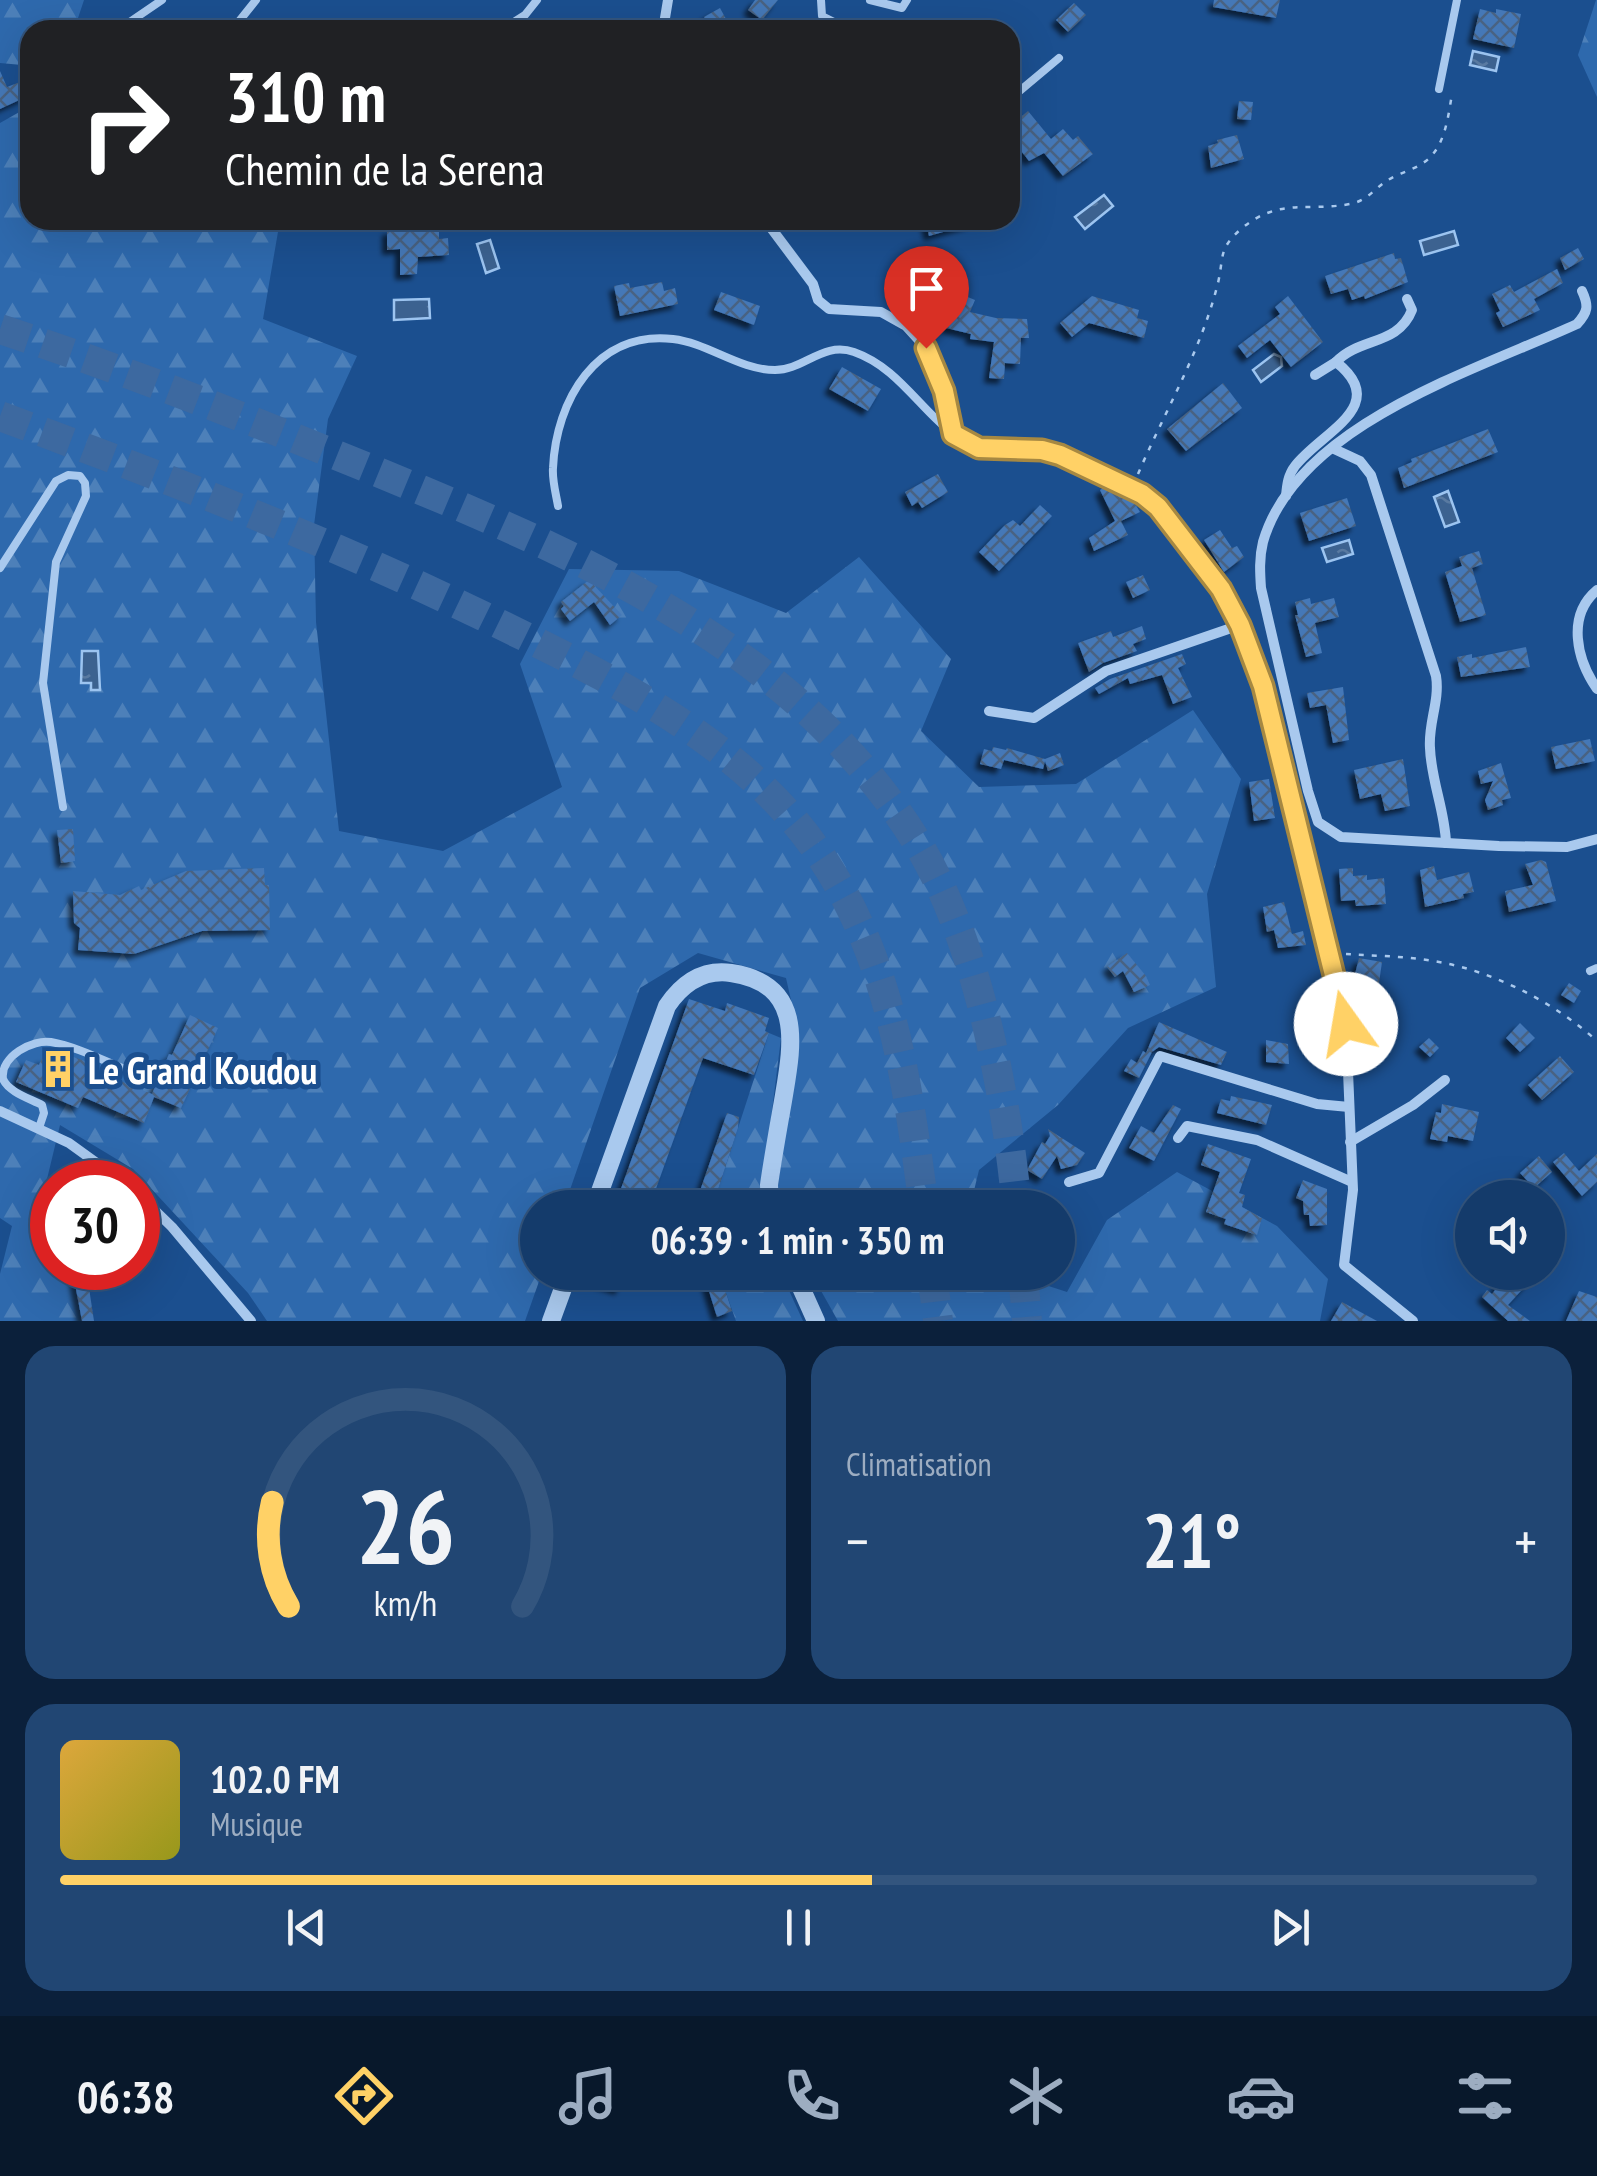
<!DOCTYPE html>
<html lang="fr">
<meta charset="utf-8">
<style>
:root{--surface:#143b6b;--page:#214673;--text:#f1f3f6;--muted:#9dadc1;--line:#33557e;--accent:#ffd166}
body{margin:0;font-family:"PT Sans Narrow",sans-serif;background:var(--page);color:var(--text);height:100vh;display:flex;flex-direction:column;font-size:38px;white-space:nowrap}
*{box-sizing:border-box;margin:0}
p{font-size:32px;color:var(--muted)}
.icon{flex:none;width:55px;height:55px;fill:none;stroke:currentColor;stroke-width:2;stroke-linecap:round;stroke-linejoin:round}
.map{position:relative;height:1321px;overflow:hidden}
.details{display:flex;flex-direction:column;gap:25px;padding:25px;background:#0b203b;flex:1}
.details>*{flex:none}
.top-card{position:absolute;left:20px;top:20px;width:1000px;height:210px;border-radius:30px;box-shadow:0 10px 40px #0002,0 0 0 2px var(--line);background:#202124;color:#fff;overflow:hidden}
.fabs{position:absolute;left:1455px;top:1180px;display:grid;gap:20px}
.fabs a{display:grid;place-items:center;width:110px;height:110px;border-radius:50%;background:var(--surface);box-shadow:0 10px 40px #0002,0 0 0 2px var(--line);font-size:50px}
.speed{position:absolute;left:30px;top:1160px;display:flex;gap:20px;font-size:50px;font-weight:700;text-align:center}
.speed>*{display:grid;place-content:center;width:130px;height:130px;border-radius:50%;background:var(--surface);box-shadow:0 10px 40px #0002,0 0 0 2px var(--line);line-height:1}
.speed .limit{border:15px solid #d22;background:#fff;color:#111}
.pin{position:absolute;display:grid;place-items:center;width:85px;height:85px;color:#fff;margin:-102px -42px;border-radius:50% 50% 50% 0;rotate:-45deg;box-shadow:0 0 10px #0007}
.pin .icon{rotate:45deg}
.me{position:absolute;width:110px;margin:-55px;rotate:347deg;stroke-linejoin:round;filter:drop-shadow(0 0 8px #0008)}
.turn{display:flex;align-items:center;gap:35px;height:210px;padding:0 40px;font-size:45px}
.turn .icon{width:130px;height:130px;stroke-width:2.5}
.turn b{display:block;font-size:70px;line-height:85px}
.big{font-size:75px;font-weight:800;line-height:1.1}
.details .tile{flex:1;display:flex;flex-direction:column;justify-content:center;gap:15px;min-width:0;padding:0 35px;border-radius:30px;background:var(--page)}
.details .dial{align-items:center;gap:0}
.dial svg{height:260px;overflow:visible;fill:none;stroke:var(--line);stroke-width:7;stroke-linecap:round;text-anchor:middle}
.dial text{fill:var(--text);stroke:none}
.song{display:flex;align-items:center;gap:30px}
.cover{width:120px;height:120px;border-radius:15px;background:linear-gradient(135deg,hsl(40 70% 55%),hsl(60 70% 35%))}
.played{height:10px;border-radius:5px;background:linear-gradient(90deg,var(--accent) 55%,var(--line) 55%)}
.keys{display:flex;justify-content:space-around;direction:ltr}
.heat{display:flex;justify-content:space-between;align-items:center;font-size:55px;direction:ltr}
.details .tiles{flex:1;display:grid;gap:25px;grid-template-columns:1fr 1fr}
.tile:last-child{grid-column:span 2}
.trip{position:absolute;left:520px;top:1190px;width:555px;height:100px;border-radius:50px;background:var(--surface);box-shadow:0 10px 40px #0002,0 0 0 2px var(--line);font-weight:800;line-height:100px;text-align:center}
.menu{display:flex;height:160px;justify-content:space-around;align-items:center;background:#08182b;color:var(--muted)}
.menu .icon{width:70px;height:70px}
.menu .active{color:var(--accent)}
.menu b{font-size:45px;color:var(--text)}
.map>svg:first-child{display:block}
.forest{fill:url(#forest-firs)}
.water{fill:url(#water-ripples);stroke:#9cc4f0;stroke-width:2.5}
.building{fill:url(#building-cross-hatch);filter:url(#shadow)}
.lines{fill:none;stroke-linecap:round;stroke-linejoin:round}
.motorway-tunnel{stroke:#3d69a0;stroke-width:30;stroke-dasharray:30 15;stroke-linecap:butt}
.path{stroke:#a9c9ee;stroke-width:2.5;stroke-dasharray:5 8;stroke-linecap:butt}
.service{stroke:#a9c9ee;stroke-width:8}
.minor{stroke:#a9c9ee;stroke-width:10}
.tertiary{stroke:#a9c9ee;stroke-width:18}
.route-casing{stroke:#a68842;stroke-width:25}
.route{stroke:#ffd166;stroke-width:18}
.labels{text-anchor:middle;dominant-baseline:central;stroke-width:10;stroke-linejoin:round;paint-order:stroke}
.poi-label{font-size:38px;font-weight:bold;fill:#fff;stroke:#1b4f8f;text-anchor:start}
</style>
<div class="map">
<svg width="1597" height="1321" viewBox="0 0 1597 1321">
<defs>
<pattern id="forest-firs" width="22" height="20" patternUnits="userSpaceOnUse" patternTransform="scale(2.5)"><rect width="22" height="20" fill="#2e69ad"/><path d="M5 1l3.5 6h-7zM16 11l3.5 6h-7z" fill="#4d80b9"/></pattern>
<pattern id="water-ripples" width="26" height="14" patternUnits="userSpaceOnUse" patternTransform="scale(2.5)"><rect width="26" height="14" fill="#3c6290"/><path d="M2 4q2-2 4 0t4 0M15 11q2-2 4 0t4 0" fill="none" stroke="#597aa1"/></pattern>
<pattern id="building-cross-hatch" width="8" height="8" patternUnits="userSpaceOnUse" patternTransform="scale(2.5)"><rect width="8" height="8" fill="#4478b7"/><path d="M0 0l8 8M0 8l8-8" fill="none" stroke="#486282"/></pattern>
<filter id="shadow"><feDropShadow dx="-5" dy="5" stdDeviation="2.5" flood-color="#0009"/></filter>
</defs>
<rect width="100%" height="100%" fill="#1b4f8f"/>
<g class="forest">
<path d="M0 0H84L78 18 84 30H30V87L22 65 0 63Z"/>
<path d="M1596 0H1597V97L1578 55Z"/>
<path d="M30 106V220H284L279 226 263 319 357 356 328 419 314 525 316 622 339 831 443 851 562 787 520 664 569 569 679 571 786 613 859 557 951 659 921 731 979 787 1076 784 1193 710 1241 779 1207 894 1216 987 1128 1028 1058 1105 979 1170 970 1207H775L799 1035 786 978 698 953 640 988 564 1207 538 1208V1272L542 1273 525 1321H267L248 1293 133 1169 60 1125 47 1179 52 1189V1268H73L82 1321H0V1274L12 1226 0 1218V123Z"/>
<path d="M769 1033 781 1038 760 1207 712 1208Z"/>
<path d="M1177 1172 1277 1226 1328 1279 1320 1321H838L811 1273H1008L1067 1292 1107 1220Z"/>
<path d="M719 1273H781L803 1321H736Z"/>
</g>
<g class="water">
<path d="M1473 51 1499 57 1496 71 1470 65Z"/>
<path d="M1104 195 1113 206 1085 229 1075 217Z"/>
<path d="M1454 231 1458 245 1424 255 1420 241Z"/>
<path d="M490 240 499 268 486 273 477 244Z"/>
<path d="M429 299 430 318 394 320V300Z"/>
<path d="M1274 354 1281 357 1282 366 1261 382 1253 370Z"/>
<path d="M1448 491 1459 522 1445 527 1434 497Z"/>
<path d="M1349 540 1353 554 1327 562 1322 548Z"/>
<path d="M82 651H98L100 690H91V683H81Z"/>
</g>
<g class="building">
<path d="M755 0H778L762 20 748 10Z"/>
<path d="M1214 0H1280L1276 18 1213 7Z"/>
<path d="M1074 3 1086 15 1068 32 1056 20Z"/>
<path d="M720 8 732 30H711L704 17Z"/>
<path d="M1480 9 1496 13V9L1521 14 1514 48 1473 39Z"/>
<path d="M0 71 7 87 20 82 26 97 0 109Z"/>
<path d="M1239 101 1253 102 1251 120 1237 119Z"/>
<path d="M1028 111 1051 139 1063 129 1073 140 1078 136 1093 154 1063 176 1044 153 1029 161 1018 147 1010 153V126Z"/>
<path d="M1237 135 1244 159 1211 168 1208 146 1218 143 1217 140Z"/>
<path d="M408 220H424V229H439V239L448 238 449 255 418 257 417 274 400 275V249L387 250V230L403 229Z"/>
<path d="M925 220H970L971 224 929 236Z"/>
<path d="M1578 248 1584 259 1565 270 1560 258Z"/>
<path d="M1394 253 1395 259 1401 258 1408 282 1365 299 1364 296 1352 300 1348 289 1331 294 1325 276Z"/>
<path d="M1557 269 1563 283 1534 299 1540 310 1503 327 1496 313 1500 311 1492 294 1510 285 1514 292Z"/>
<path d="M662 282 664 291 675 288 678 304 620 316 614 286 629 283 630 288Z"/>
<path d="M721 292 760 306 754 325 714 310Z"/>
<path d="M958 293 975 300 970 312 996 318 1027 319 1029 338H1021L1020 364 1005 363 1004 379 989 378 994 342 970 339 971 334 946 328 949 319 944 317Z"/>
<path d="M1092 296 1139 310 1137 318 1148 321 1144 338 1089 323 1072 337 1060 323Z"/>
<path d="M1288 296 1323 342 1291 367 1270 340 1247 358 1238 346 1280 314 1275 307Z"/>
<path d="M842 367 881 389 868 411 829 389Z"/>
<path d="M1223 383 1242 408 1186 451 1167 429Z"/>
<path d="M1488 429 1498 452 1404 488 1398 468 1412 462 1411 459Z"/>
<path d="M938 474 948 492 922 508 918 502 912 506 905 492Z"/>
<path d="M1106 486 1123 498 1132 499 1140 512 1121 521 1128 535 1094 551 1089 538 1115 521 1100 490Z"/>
<path d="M1347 498 1356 526 1309 541 1300 513Z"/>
<path d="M1040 505 1052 516 999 571 979 552 1005 525 1013 520 1020 526Z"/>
<path d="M1220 530 1232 548 1237 546 1244 557 1224 572 1204 540Z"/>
<path d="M1479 551 1483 564 1472 568 1486 615 1460 622 1445 572 1462 566 1459 557Z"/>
<path d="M1143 575 1150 590 1133 598 1126 582Z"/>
<path d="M589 580 622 615 610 625 594 602 570 621 561 609 564 606 561 602Z"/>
<path d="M1310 598 1311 604 1334 598 1339 617 1315 623 1322 653 1306 657 1295 615H1298L1295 602Z"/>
<path d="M1142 626 1146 639 1133 644 1137 651 1103 663 1089 672 1078 643 1111 631 1113 637Z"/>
<path d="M1526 647 1530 667 1461 677 1457 657 1472 654V658Z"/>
<path d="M1182 654 1186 664 1178 668 1192 697 1173 704 1162 675 1130 684 1128 678 1099 694 1095 688 1110 679Z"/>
<path d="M1343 687 1349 740 1333 743 1326 705 1310 708 1307 693Z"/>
<path d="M1590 739 1595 761 1556 769 1551 747Z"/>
<path d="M993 747 1006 750 1007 748 1045 759 1060 753 1064 765 1048 771 1045 761 1043 769 1004 760 1001 769 980 764 984 749 992 751Z"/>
<path d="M1403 759 1410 806 1385 811 1381 794 1360 799 1354 770Z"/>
<path d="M1501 763 1511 798 1502 800 1503 805 1488 810 1485 800 1493 781 1481 784 1478 771Z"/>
<path d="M1269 779 1275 818 1254 821 1249 782Z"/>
<path d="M73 829 75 861 61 863 57 830Z"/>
<path d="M1541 860 1546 862 1556 901 1509 912 1505 891 1533 885 1525 864Z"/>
<path d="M1434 866 1437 880 1469 872 1474 892 1463 894 1464 898 1425 907 1420 870Z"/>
<path d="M264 868 265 885H269L270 930 202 931 134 954 78 950 80 928 74 923 73 891 120 895 139 886 141 890 186 871Z"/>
<path d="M1353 868V876L1367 875V880L1384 878 1386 904 1356 906 1355 900 1341 901 1339 869Z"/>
<path d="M1284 902 1292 934 1303 931 1306 945 1278 948 1274 930 1267 932 1263 907Z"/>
<path d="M1127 953 1146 976 1150 985 1134 992 1123 971 1115 977 1107 967Z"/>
<path d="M1359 958 1382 962 1378 990 1352 986Z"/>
<path d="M1569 983 1581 991 1574 1003 1561 995Z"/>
<path d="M689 999 725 1011 727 1003 769 1018 765 1031 769 1033 754 1075 703 1058 649 1208H614Z"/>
<path d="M190 1015 218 1028 181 1108 154 1097 144 1123 83 1097 78 1108 16 1082 26 1060 39 1065 42 1058 51 1061 54 1050 96 1065 94 1070 152 1094 169 1054 172 1055Z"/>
<path d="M1159 1022 1227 1052 1221 1065 1159 1047 1152 1052 1139 1078 1124 1071 1131 1059 1137 1063 1143 1051 1146 1053Z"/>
<path d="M1520 1023 1535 1038 1520 1052 1506 1038Z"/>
<path d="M1429 1038 1439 1048 1430 1057 1419 1047Z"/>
<path d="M1266 1040 1288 1044 1289 1064 1266 1062Z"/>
<path d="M1560 1056 1574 1072 1542 1100 1528 1085Z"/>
<path d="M1231 1096 1272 1105 1266 1125 1217 1113 1221 1099 1230 1101Z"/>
<path d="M1442 1104 1479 1112 1473 1141 1448 1136 1447 1142 1430 1139 1436 1112 1441 1113Z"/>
<path d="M1173 1105 1181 1109 1154 1161 1129 1148 1141 1126 1154 1133Z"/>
<path d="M727 1113 739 1117 738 1128 712 1208H694Z"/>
<path d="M1048 1129 1085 1153 1077 1165 1061 1169 1057 1156 1042 1179 1027 1170 1042 1142 1045 1144 1050 1136Z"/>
<path d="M1208 1144 1251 1159 1239 1193 1245 1195 1242 1207 1262 1218 1257 1235 1224 1224 1226 1219 1206 1212 1220 1172 1201 1165Z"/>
<path d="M1564 1153 1579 1171 1597 1154V1182L1582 1196 1553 1162Z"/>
<path d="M1539 1156 1552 1172 1534 1188 1520 1173Z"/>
<path d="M1303 1180 1327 1189V1225L1310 1226 1309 1215H1304L1303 1201 1296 1198Z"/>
<path d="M72 1268H86L94 1321H82Z"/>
<path d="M581 1272H626L620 1290 581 1277Z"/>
<path d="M703 1272H719L732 1311 717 1317Z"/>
<path d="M1503 1272H1521L1530 1281 1508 1305 1530 1321H1508L1482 1297 1487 1290 1492 1294 1495 1290Z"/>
<path d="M1579 1291 1597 1297V1321H1566Z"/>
<path d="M1342 1302 1377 1321H1331Z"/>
</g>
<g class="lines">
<g class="motorway-tunnel">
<path d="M0 329C125 370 246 418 368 468 572 552 792 643 915 839 977 938 1006 1092 1017 1208"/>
<path d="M0 416C164 477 326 540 483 616 604 675 743 740 820 855 891 959 908 1085 924 1208"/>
<path d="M932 1272 938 1321"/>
<path d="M1023 1272 1027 1321"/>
</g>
<g class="path">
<path d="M1138 474C1165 411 1201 351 1218 283 1224 257 1218 249 1241 229 1279 197 1307 212 1350 204 1367 201 1375 188 1388 180 1399 173 1413 170 1423 163 1445 149 1448 117 1452 94"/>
<path d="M1346 954C1376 956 1408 956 1439 962 1495 972 1555 1003 1597 1041"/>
</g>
<g class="service">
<path d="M821 0 822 16 850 30"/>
<path d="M870 0 902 8 907 0"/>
<path d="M506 27 525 15 537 0"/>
<path d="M118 30 162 0"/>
<path d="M232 30 256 0"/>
<path d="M489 30 506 27 509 30"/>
<path d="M1439 89 1457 0"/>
<path d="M1010 99 1059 58"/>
<path d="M558 506C556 494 552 480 553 468 556 401 596 330 673 339 708 343 739 370 775 370 804 370 823 341 854 352 897 367 919 408 953 434"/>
<path d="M0 568 56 481 68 475 80 476 85 483 86 496 56 562 43 683 63 807"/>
<path d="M1590 971 1597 968"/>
<path d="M39 1128 44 1113 42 1105C31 1099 8 1092 3 1079 0 1056 33 1039 51 1042 78 1047 106 1062 132 1072"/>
</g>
<g class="minor">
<path d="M663 30 668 0"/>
<path d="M765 220 813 284 818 300 829 309 881 312 906 326 926 348 944 391 953 434 962 441 979 447 1042 450 1060 455 1143 494 1158 507 1229 601 1263 686 1346 1024 1353 1190 1344 1265 1413 1321"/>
<path d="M1582 291C1589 306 1588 312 1577 324 1477 370 1297 424 1263 542 1259 558 1260 573 1261 588L1308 791 1318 822 1341 837 1499 846 1567 847 1597 839"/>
<path d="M1336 362C1359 337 1398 346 1412 310L1407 299"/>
<path d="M1332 448 1360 461 1371 475 1436 676C1440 701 1428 723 1430 748 1431 780 1445 811 1446 843"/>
<path d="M1286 496C1287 485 1288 475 1295 466 1321 432 1392 406 1336 362L1315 375"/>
<path d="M1597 590C1566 616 1577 660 1597 689"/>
<path d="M989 711 1034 718 1106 671 1240 625"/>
<path d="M0 1111 69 1143 123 1182"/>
<path d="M1178 1138 1187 1126 1257 1140 1352 1182"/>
<path d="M1350 1142 1413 1105 1445 1080"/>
<path d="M1069 1182 1099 1173 1160 1056 1317 1104 1349 1107"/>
<path d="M138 1194 172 1227 251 1321"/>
</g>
<g class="tertiary">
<path d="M594 1208 667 1006C682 984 703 969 731 973 806 984 792 1047 783 1101 778 1129 773 1157 769 1185L770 1208"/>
<path d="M794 1272 816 1321"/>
<path d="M551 1321 569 1272"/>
</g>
</g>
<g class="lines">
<g class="route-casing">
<path id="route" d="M926 348 944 391 953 434 979 448 1042 450 1060 455 1142 494 1158 507 1221 589 1240 625 1263 686 1346 1024"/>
</g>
<use href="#route" class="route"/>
</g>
<defs>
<g id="building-bare" transform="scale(3)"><path d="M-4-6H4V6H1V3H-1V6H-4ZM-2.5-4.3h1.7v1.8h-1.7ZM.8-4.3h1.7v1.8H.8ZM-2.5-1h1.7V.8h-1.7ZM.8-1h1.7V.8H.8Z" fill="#ffd166" stroke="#1b4f8f" stroke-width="2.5" paint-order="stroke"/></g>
</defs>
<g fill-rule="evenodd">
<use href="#building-bare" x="58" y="1069"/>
</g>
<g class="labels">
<g class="poi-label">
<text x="88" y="1069">Le Grand Koudou</text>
</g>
</g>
</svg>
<div class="fabs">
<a><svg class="icon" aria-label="sound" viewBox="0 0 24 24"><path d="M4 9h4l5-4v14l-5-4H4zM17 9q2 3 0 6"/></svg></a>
</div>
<div class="speed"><div class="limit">30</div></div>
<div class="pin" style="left:926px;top:348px;background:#d93025"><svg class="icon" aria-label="arrive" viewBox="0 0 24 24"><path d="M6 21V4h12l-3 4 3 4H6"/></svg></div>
<svg class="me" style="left:1346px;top:1024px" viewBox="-20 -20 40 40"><circle r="19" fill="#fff"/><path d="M0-13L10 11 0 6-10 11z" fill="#ffd166"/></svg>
<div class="trip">06:39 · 1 min · 350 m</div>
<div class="top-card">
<div class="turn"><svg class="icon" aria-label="right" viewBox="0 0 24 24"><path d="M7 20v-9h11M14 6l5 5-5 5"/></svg><div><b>310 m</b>Chemin de la Serena</div></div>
</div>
</div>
<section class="details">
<div class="tiles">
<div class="tile dial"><svg viewBox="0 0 100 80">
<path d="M14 69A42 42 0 1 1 86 69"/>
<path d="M14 69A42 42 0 0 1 9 37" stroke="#ffd166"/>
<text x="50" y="56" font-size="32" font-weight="700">26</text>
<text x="50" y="72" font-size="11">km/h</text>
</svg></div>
<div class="tile"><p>Climatisation</p>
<div class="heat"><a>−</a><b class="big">21°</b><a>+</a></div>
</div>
<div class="tile">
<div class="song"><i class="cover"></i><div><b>102.0 FM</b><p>Musique</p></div></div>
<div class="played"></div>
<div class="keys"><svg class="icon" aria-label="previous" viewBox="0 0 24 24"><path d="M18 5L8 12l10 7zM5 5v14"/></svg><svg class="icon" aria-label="pause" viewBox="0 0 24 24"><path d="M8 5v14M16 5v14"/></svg><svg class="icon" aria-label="next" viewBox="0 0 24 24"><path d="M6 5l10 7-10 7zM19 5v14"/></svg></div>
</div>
</div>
</section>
<nav class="menu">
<b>06:38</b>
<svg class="icon active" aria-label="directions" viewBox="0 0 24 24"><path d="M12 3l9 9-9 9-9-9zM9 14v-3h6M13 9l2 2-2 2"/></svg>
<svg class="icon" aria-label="music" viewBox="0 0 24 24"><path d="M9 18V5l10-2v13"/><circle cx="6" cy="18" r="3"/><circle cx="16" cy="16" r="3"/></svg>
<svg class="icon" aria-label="phone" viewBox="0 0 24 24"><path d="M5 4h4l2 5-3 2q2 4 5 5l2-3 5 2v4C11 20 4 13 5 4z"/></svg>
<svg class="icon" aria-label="climate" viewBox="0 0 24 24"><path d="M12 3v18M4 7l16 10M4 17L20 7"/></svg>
<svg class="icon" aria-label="car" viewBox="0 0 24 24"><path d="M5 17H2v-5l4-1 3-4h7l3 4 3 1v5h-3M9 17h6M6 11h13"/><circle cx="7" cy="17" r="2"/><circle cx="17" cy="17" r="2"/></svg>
<svg class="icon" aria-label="filters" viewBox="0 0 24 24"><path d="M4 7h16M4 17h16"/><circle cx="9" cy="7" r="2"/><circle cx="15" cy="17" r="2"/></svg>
</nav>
